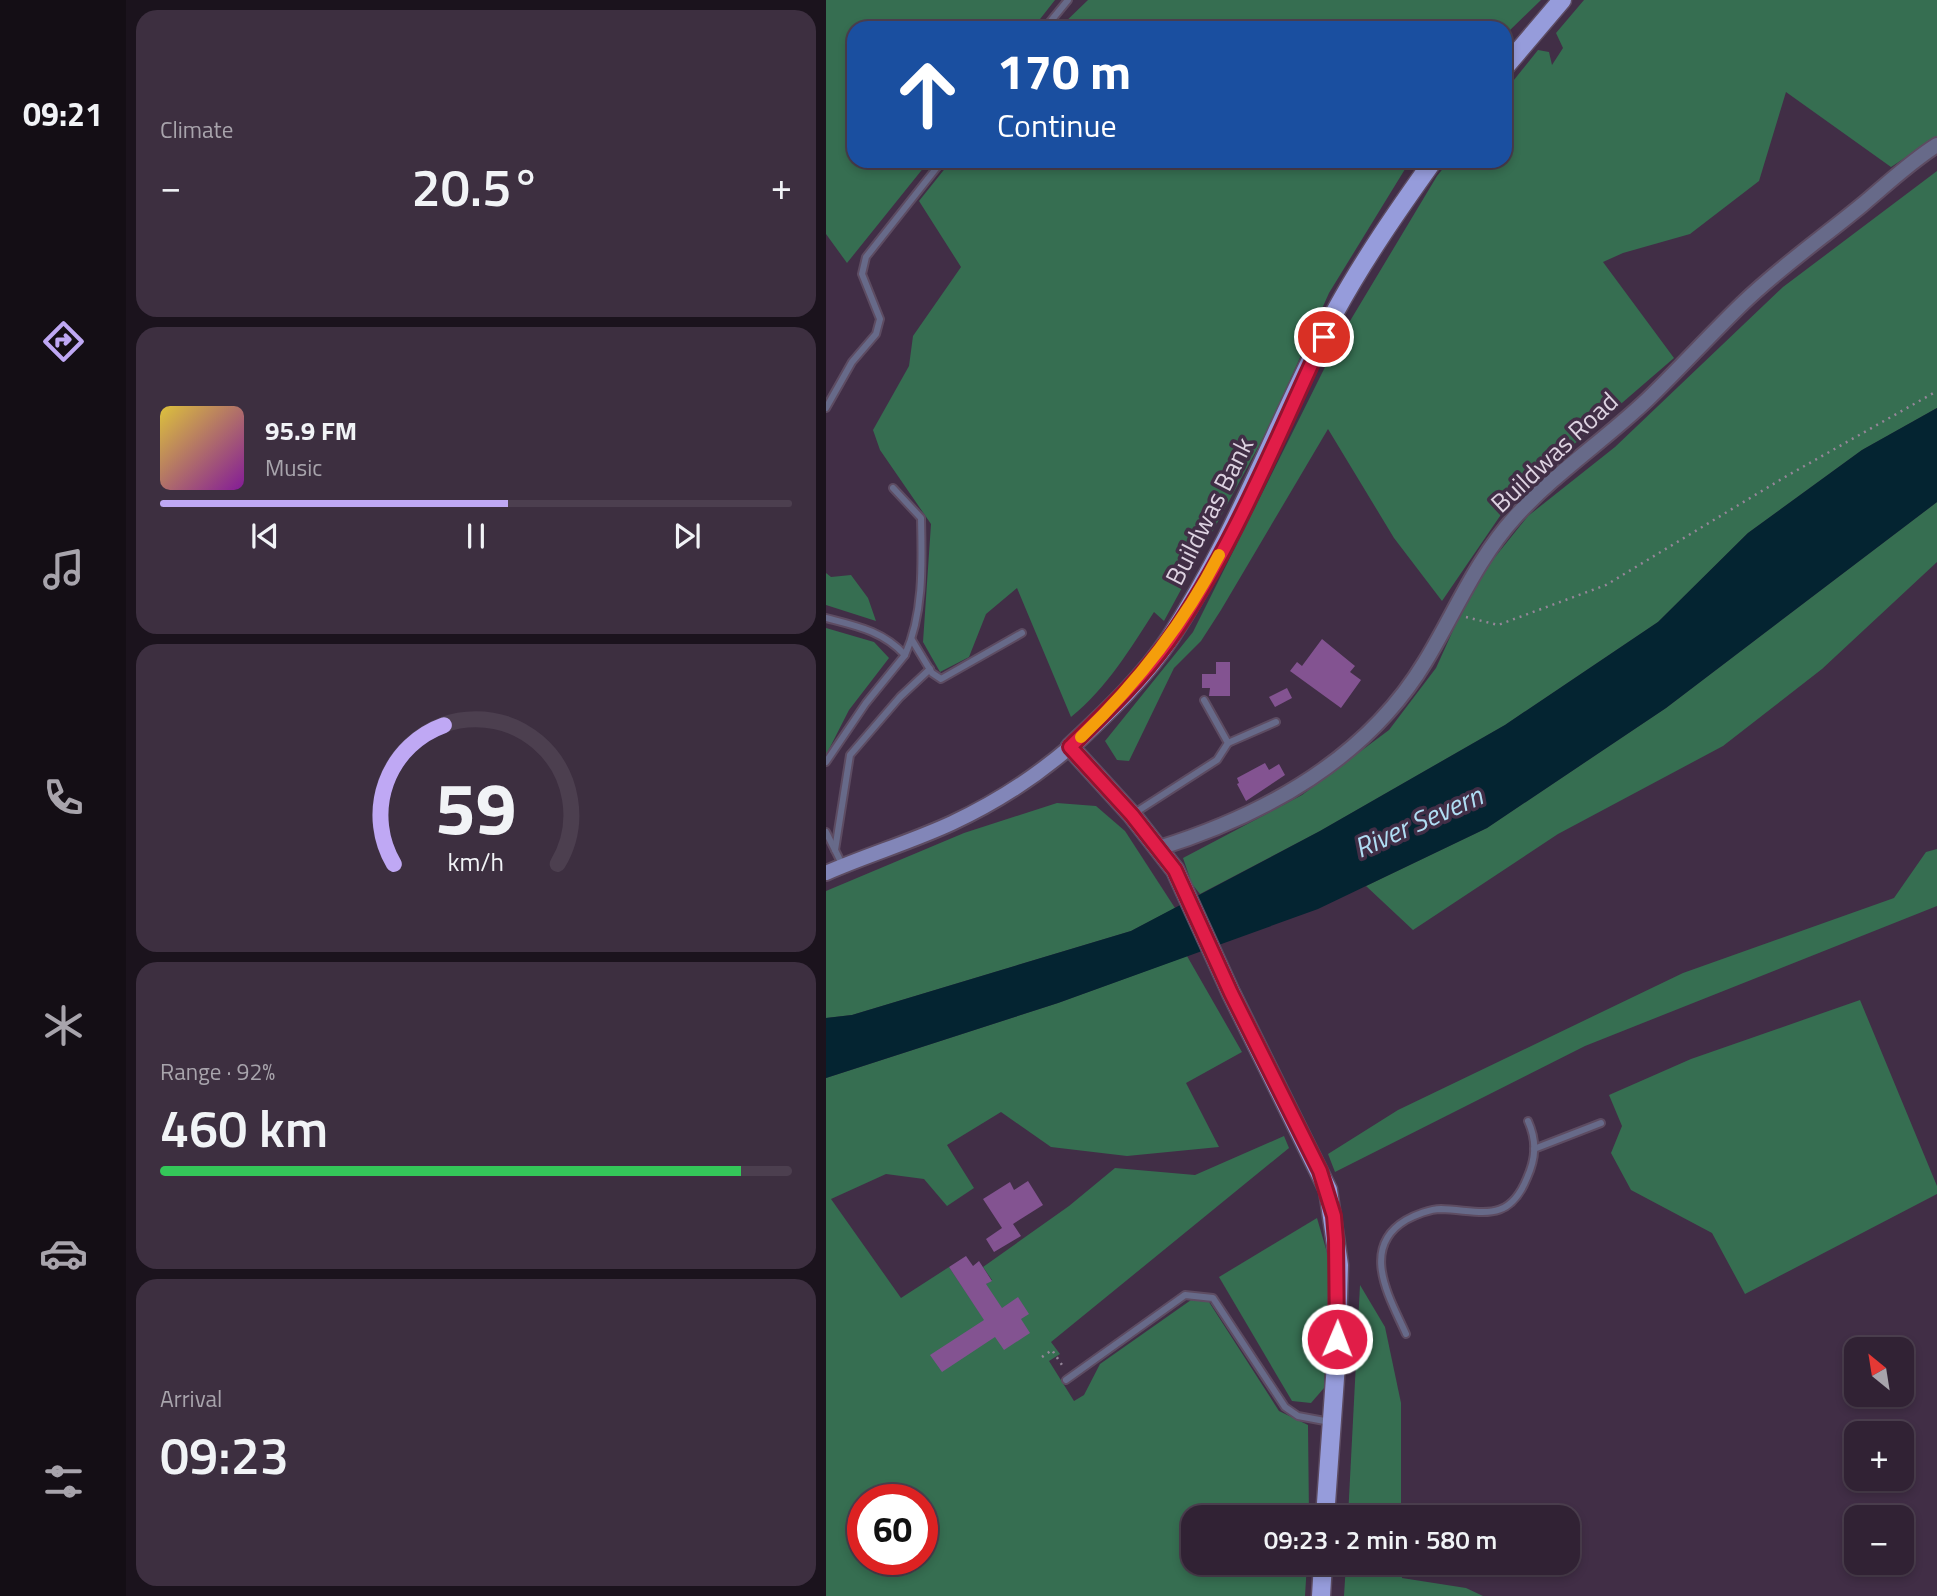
<!DOCTYPE html>
<meta charset="utf-8">
<style>
:root{--surface:#312234;--page:#3d2f40;--text:#f1f3f6;--muted:#a8a4ac;--line:#4c3f4f;--accent:#bfa8f4}
body{margin:0;font-family:"Titillium Web",sans-serif;background:var(--page);color:var(--text);height:100vh;display:flex;flex-direction:column;font-size:26px;white-space:nowrap}
*{box-sizing:border-box;margin:0}
p{font-size:23px;color:var(--muted)}
.icon{flex:none;width:38px;height:38px;fill:none;stroke:currentColor;stroke-width:2;stroke-linecap:round;stroke-linejoin:round}
.map{position:relative;flex:1;overflow:hidden}
.panel{display:flex;flex-direction:column;gap:10px;padding:10px;background:#1b131d;width:700px}
.panel>*{flex:none}
.banner{position:absolute;left:21px;top:21px;width:665px;height:147px;border-radius:21px;box-shadow:0 4px 10px #0003,0 0 0 2px var(--line);background:#1a4fa0;color:#fff;overflow:hidden}
.needle{width:46px;rotate:330deg}
.controls{position:absolute;left:1018px;top:1337px;display:grid;gap:14px}
.controls a{display:grid;place-items:center;width:70px;height:70px;border-radius:14px;background:var(--surface);box-shadow:0 4px 10px #0003,0 0 0 2px var(--line);font-size:35px}
.speed{position:absolute;left:21px;top:1484px;display:flex;gap:14px;font-size:35px;font-weight:700;text-align:center}
.speed>*{display:grid;place-content:center;width:91px;height:91px;border-radius:50%;background:var(--surface);box-shadow:0 4px 10px #0003,0 0 0 2px var(--line);line-height:1}
.speed .limit{border:10px solid #d22;background:#fff;color:#111}
.pin{position:absolute;display:grid;place-items:center;width:60px;height:60px;color:#fff;margin:-30px;border:4px solid #fff;border-radius:50%;box-shadow:0 2px 7px #0007}
.me{position:absolute;width:77px;margin:-38px;rotate:1deg;stroke-linejoin:round;filter:drop-shadow(0 0 5px #0008)}
.turn{display:flex;align-items:center;gap:24px;height:147px;padding:0 35px;font-size:32px}
.turn .icon{width:91px;height:91px;stroke-width:2.5}
.turn b{display:block;font-size:49px;line-height:60px}
.big{font-size:52px;font-weight:600;line-height:1.1}
.panel .card{flex:1;display:flex;flex-direction:column;justify-content:center;gap:10px;min-width:0;padding:0 24px;border-radius:21px;background:var(--page)}
.panel .dial{align-items:center;gap:0}
.dial svg{height:182px;overflow:visible;fill:none;stroke:var(--line);stroke-width:7;stroke-linecap:round;text-anchor:middle}
.dial text{fill:var(--text);stroke:none}
.song{display:flex;align-items:center;gap:21px}
.cover{width:84px;height:84px;border-radius:10px;background:linear-gradient(135deg,hsl(50 70% 55%),hsl(290 70% 35%))}
.played{height:7px;border-radius:4px;background:linear-gradient(90deg,var(--accent) 55%,var(--line) 55%)}
.keys{display:flex;justify-content:space-around;direction:ltr}
.heat{display:flex;justify-content:space-between;align-items:center;font-size:38px;direction:ltr}
.charge{height:10px;border-radius:5px;background:linear-gradient(90deg,#34c759 92%,var(--line) 0)}
.trip{position:absolute;left:355px;top:1505px;width:399px;height:70px;border-radius:21px;background:var(--surface);box-shadow:0 4px 10px #0003,0 0 0 2px var(--line);font-weight:600;line-height:70px;text-align:center}
main{display:flex;flex:1;min-height:0}
.dock{display:flex;flex-direction:column;width:126px;justify-content:space-around;align-items:center;background:#140e15;color:var(--muted)}
.dock .icon{width:49px;height:49px}
.dock .current{color:var(--accent)}
.dock b{font-size:32px;color:var(--text)}
.map>svg:first-child{display:block}
.green{fill:#366e51;fill-rule:evenodd}
.water{fill:#042431}
.building{fill:#835391}
.lines{fill:none;stroke-linecap:round;stroke-linejoin:round}
.service-casing{stroke:#5d4c62;stroke-width:10}
.tertiary-casing{stroke:#5d4c62;stroke-width:18}
.secondary-casing{stroke:#5d4c62;stroke-width:18}
.primary-casing{stroke:#5d4c62;stroke-width:21}
.path{stroke:#958699;stroke-width:2.5;stroke-dasharray:2 5;stroke-linecap:butt}
.service{stroke:#676a89;stroke-width:6}
.tertiary{stroke:#676a89;stroke-width:14}
.secondary{stroke:#8286b8;stroke-width:14}
.primary{stroke:#969cdb;stroke-width:18}
.route-casing{stroke:#92132f;stroke-width:18}
.route{stroke:#e11d48;stroke-width:12}
.slow{stroke:#f59e0b;stroke-width:12}
.labels{text-anchor:middle;dominant-baseline:central;stroke-width:7;stroke-linejoin:round;paint-order:stroke}
.street-label{font-size:26px;fill:#ddd2e1;stroke:#412e46}
.water-label{font-size:28px;font-style:italic;fill:#b0ddf3;stroke:#412e46}
</style>
<main>
<nav class="dock">
<b>09:21</b>
<svg class="icon current" aria-label="directions" viewBox="0 0 24 24"><path d="M12 3l9 9-9 9-9-9zM9 14v-3h6M13 9l2 2-2 2"/></svg>
<svg class="icon" aria-label="music" viewBox="0 0 24 24"><path d="M9 18V5l10-2v13"/><circle cx="6" cy="18" r="3"/><circle cx="16" cy="16" r="3"/></svg>
<svg class="icon" aria-label="phone" viewBox="0 0 24 24"><path d="M5 4h4l2 5-3 2q2 4 5 5l2-3 5 2v4C11 20 4 13 5 4z"/></svg>
<svg class="icon" aria-label="climate" viewBox="0 0 24 24"><path d="M12 3v18M4 7l16 10M4 17L20 7"/></svg>
<svg class="icon" aria-label="car" viewBox="0 0 24 24"><path d="M5 17H2v-5l4-1 3-4h7l3 4 3 1v5h-3M9 17h6M6 11h13"/><circle cx="7" cy="17" r="2"/><circle cx="17" cy="17" r="2"/></svg>
<svg class="icon" aria-label="filters" viewBox="0 0 24 24"><path d="M4 7h16M4 17h16"/><circle cx="9" cy="7" r="2"/><circle cx="15" cy="17" r="2"/></svg>
</nav>
<section class="panel">
<div class="card"><p>Climate</p>
<div class="heat"><a>−</a><b class="big">20.5°</b><a>+</a></div>
</div>
<div class="card">
<div class="song"><i class="cover"></i><div><b>95.9 FM</b><p>Music</p></div></div>
<div class="played"></div>
<div class="keys"><svg class="icon" aria-label="previous" viewBox="0 0 24 24"><path d="M18 5L8 12l10 7zM5 5v14"/></svg><svg class="icon" aria-label="pause" viewBox="0 0 24 24"><path d="M8 5v14M16 5v14"/></svg><svg class="icon" aria-label="next" viewBox="0 0 24 24"><path d="M6 5l10 7-10 7zM19 5v14"/></svg></div>
</div>
<div class="card dial"><svg viewBox="0 0 100 80">
<path d="M14 69A42 42 0 1 1 86 69"/>
<path d="M14 69A42 42 0 0 1 36 8" stroke="#bfa8f4"/>
<text x="50" y="56" font-size="32" font-weight="700">59</text>
<text x="50" y="72" font-size="11">km/h</text>
</svg></div>
<div class="card"><p>Range · 92%</p><b class="big">460 km</b><div class="charge"></div></div>
<div class="card"><p>Arrival</p><b class="big">09:23</b></div>
</section>
<div class="map">
<svg width="1111" height="1596" viewBox="0 0 1111 1596">
<rect width="100%" height="100%" fill="#412e46"/>
<g class="green">
<path d="M0 0H229L207 28H28V161H103L21 263 0 234Z"/>
<path d="M262 0H715L681 33 679 28 673 27 233 28Z"/>
<path d="M758 0H1111V137L1065 167 960 92 933 181 864 234 797 253 777 262 848 358 687 497 616 601 568 538 502 429 395 610 375 641 348 668 303 761 291 760 279 741 367 632 512 341 611 176 623 161H679V91L712 50 723 52 726 65 737 48 730 33Z"/>
<path d="M125 161H584L503 293 442 429 338 621 328 612C304 649 281 688 245 717L191 588 160 614 143 657 114 672 97 642 105 524 54 450 47 430 83 366 87 336 135 267 93 201Z"/>
<path d="M1111 171V408L1036 450 922 533 832 622 679 725 494 831 374 894 366 884 357 858 476 795 563 730 610 668 634 615 665 562 702 516 789 447 957 287Z"/>
<path d="M1111 502V562L996 669 897 746 732 834 587 930 540 886 661 828 840 708Z"/>
<path d="M0 573 5 577 25 575 42 598 50 621 0 605Z"/>
<path d="M0 628 48 642 63 658 23 710 0 755Z"/>
<path d="M231 803 270 806 299 831 349 908 305 931 26 1015 0 1018V891L138 833Z"/>
<path d="M1111 849V906L759 1046 509 1172 502 1154 572 1110 857 973 1068 898 1100 852Z"/>
<path d="M361 956 416 1052 360 1083 393 1147 301 1156 225 1147 175 1112 121 1145 148 1188 121 1206 98 1179 60 1174 5 1199 75 1298 123 1267 160 1322V1284L166 1280 157 1267 243 1206 289 1168 369 1175 458 1136 463 1148 225 1342 234 1354 223 1361 248 1401 258 1395 274 1364 365 1300 383 1302 453 1411 482 1425 483 1517H368V1563H481L479 1596H0V1078L232 1003ZM37 1500H96V1559H37Z"/>
<path d="M1034 1000 1111 1186V1194L919 1294 886 1233 805 1190 785 1153 796 1126 783 1095 865 1059Z"/>
<path d="M491 1218 502 1256V1303L498 1388 485 1403 466 1401 393 1277Z"/>
<path d="M534 1285 559 1327 575 1403V1517H522Z"/>
<path d="M520 1563H575L576 1578 640 1588 657 1596H518Z"/>
</g>
<path class="water" d="M1111 408V502L840 708 661 828 492 909 232 1003 0 1078V1018L26 1015 305 931 494 831 679 725 832 622 922 533 1036 450Z"/>
<g class="building">
<path d="M496 639 529 666 524 672 535 680 515 708 464 671 471 662 476 666Z"/>
<path d="M390 662H404V696H383L384 688H376V674H390Z"/>
<path d="M461 688 466 698 449 707 443 697Z"/>
<path d="M439 763 443 770 453 764 459 775 420 801 411 784 413 783 411 778Z"/>
<path d="M202 1181 217 1205 187 1224 195 1236 168 1252 160 1239 176 1228 157 1199 184 1182 188 1190Z"/>
<path d="M140 1256 147 1266 153 1261 166 1281 160 1284 176 1308 192 1297 203 1314 195 1319 204 1333 178 1350 169 1337 116 1372 104 1355 158 1320 123 1267Z"/>
</g>
<g class="lines">
<g class="service-casing">
<g id="service">
<path d="M219 28 242 0"/>
<path d="M0 408 26 362 50 334 54 319 36 274 40 257 116 161"/>
<path d="M67 488 95 518C96 563 98 613 79 655"/>
<path d="M0 618C31 626 57 631 79 655L40 703 0 762"/>
<path d="M86 640 106 673 115 679 196 633"/>
<path d="M402 743 450 722"/>
<path d="M307 814 391 760 402 743 378 700"/>
<path d="M0 832 17 866"/>
<path d="M9 850 24 755 74 697 104 669"/>
<path d="M708 1149 775 1123"/>
<path d="M580 1334C564 1298 533 1248 580 1220 589 1215 604 1209 615 1209 654 1210 682 1225 701 1178 710 1158 711 1141 702 1121"/>
<path d="M240 1380 359 1295 387 1298 459 1407 472 1416 504 1422"/>
</g>
</g>
<g class="tertiary-casing">
<path id="tertiary" d="M333 848C439 815 541 758 599 662 629 613 650 560 689 517 729 473 779 440 822 399 854 368 884 335 916 304 953 268 996 238 1036 205 1060 185 1084 162 1111 145"/>
</g>
<g class="secondary-casing">
<path id="secondary" d="M0 873C41 855 85 842 126 823 169 803 208 778 244 747"/>
</g>
<g class="primary-casing">
<g id="primary">
<path d="M679 67 736 0"/>
<path d="M499 1517 510 1364 513 1265 502 1190 405 993 349 870 306 815 244 747C280 713 317 679 344 638 411 535 452 420 509 312 538 259 572 210 607 161"/>
<path d="M495 1596 497 1563"/>
</g>
</g>
<g class="path">
<path d="M640 617 672 625 780 585 959 477 1111 391"/>
<path d="M216 1357 226 1350 238 1368"/>
</g>
<use href="#service" class="service"/>
<use href="#tertiary" class="tertiary"/>
<use href="#secondary" class="secondary"/>
<use href="#primary" class="primary"/>
</g>
<g class="lines">
<g class="route-casing">
<path id="route" d="M498 337C450 439 407 549 342 641 313 681 279 713 244 747L306 815 349 870 405 993 494 1171 508 1216 510 1240 511 1339"/>
</g>
<use href="#route" class="route"/>
<path class="slow" d="M255 737C311 683 357 625 393 555"/>
</g>
<g class="labels">
<g class="street-label">
<text transform="translate(728 452) rotate(-43)">Buildwas Road</text>
<text transform="translate(383 511) rotate(-63)">Buildwas Bank</text>
</g>
<g class="water-label">
<text transform="translate(592 821) rotate(-24)">River Severn</text>
</g>
</g>
</svg>
<div class="controls">
<a><svg class="needle" viewBox="-14 -14 28 28"><path d="M0-13l5 13h-10z" fill="#e53935"/><path d="M0 13l5-13h-10z" fill="#a8a4ac"/></svg></a>
<a>+</a>
<a>−</a>
</div>
<div class="speed"><div class="limit">60</div></div>
<div class="pin" style="left:498px;top:337px;background:#d93025"><svg class="icon" aria-label="arrive" viewBox="0 0 24 24"><path d="M6 21V4h12l-3 4 3 4H6"/></svg></div>
<svg class="me" style="left:511px;top:1339px" viewBox="-20 -20 40 40"><circle r="17" fill="#e11d48" stroke="#fff" stroke-width="3"/><path d="M0-11L8 9 0 5-8 9z" fill="#fff"/></svg>
<div class="trip">09:23 · 2 min · 580 m</div>
<div class="banner">
<div class="turn"><svg class="icon" aria-label="ahead" viewBox="0 0 24 24"><path d="M12 20V5M6 11l6-6 6 6"/></svg><div><b>170 m</b>Continue</div></div>
</div>
</div>
</main>
